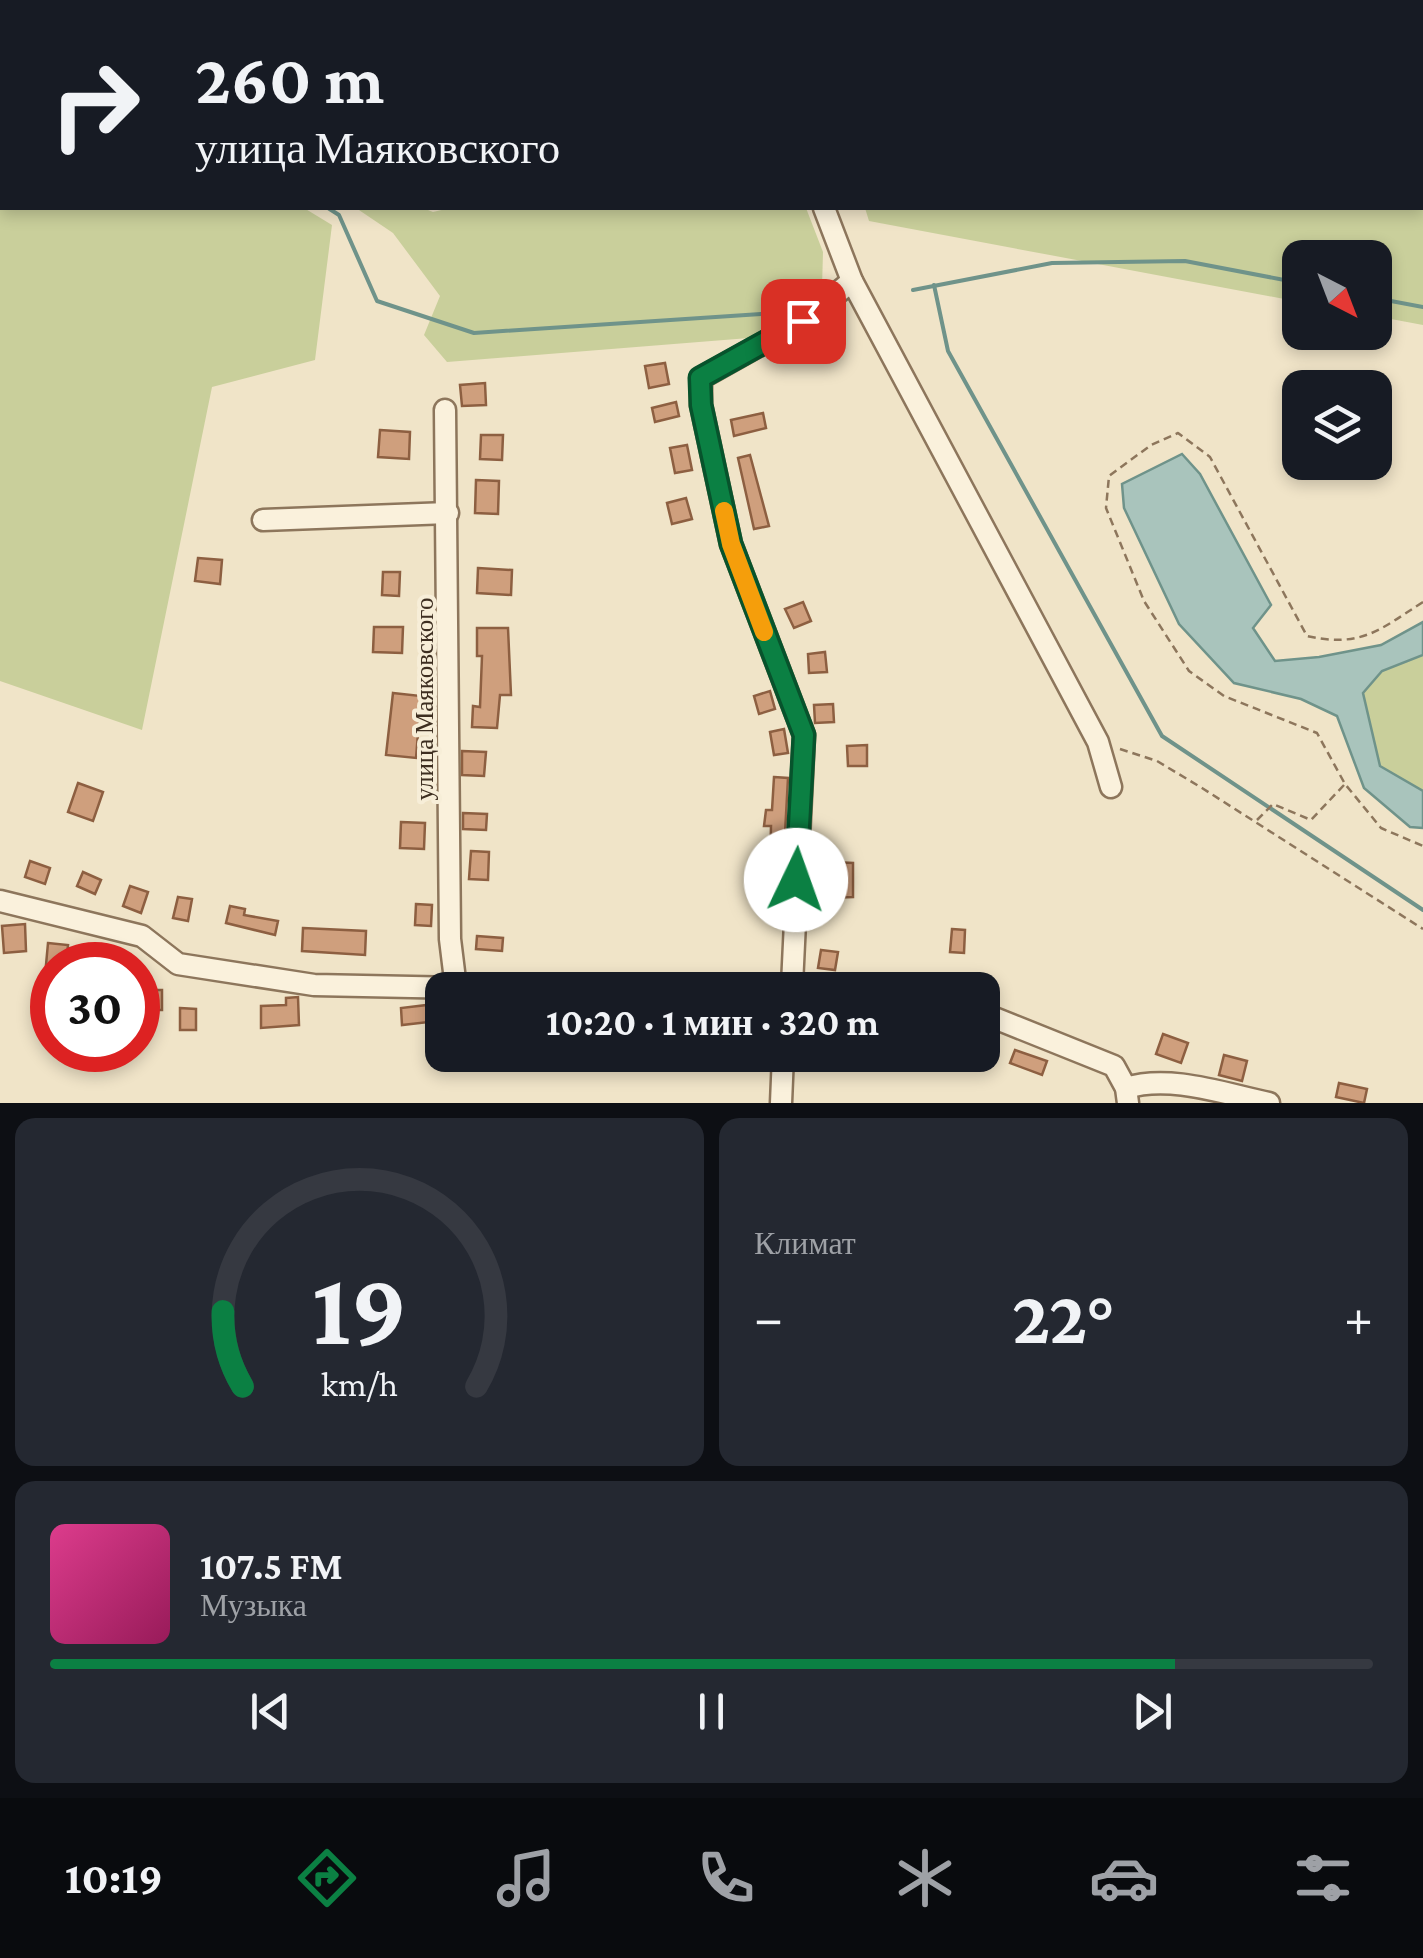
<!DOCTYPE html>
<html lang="ru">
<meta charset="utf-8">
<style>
:root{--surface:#171b24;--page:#242831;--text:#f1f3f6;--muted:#9ea1a6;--line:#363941;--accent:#0b8043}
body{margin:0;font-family:"Crimson Pro",serif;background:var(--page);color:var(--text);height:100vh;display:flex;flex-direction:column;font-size:38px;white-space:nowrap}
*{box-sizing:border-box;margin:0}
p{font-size:32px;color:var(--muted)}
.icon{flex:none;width:55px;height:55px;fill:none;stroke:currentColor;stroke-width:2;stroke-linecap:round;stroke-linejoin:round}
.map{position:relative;height:1103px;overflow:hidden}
.drawer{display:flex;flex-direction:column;gap:15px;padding:15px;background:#0d0f14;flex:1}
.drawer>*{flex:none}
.hud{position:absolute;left:0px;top:0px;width:1425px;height:210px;box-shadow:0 5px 15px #0003;background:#171b24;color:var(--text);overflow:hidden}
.needle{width:65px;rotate:138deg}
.controls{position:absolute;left:1282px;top:240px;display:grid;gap:20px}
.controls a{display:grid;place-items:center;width:110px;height:110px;border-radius:20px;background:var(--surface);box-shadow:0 5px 15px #0003;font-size:50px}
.speed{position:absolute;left:30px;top:942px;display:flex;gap:20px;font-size:50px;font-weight:700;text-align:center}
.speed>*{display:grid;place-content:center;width:130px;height:130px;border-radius:50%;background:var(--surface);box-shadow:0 5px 15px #0003;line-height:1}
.speed .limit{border:15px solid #d22;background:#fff;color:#111}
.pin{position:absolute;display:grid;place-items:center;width:85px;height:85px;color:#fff;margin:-42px;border-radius:20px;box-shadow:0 5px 15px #0006}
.me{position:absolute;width:110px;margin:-55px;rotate:3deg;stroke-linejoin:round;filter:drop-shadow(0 0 8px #0008)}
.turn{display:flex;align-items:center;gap:35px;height:210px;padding:0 30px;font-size:45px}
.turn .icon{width:130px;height:130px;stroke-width:2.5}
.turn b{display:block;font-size:70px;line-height:85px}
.big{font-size:75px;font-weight:700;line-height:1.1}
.drawer .card{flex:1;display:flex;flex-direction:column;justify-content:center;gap:15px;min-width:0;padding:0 35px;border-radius:20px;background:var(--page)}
.drawer .dial{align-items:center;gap:0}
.dial svg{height:260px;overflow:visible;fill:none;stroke:var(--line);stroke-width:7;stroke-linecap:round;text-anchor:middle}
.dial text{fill:var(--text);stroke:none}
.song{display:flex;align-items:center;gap:30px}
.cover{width:120px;height:120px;border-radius:15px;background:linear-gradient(135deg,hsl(330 70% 55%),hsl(330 70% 35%))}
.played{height:10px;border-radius:5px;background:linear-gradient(90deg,var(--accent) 85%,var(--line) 85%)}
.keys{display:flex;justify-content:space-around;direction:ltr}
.heat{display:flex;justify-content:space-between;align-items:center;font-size:55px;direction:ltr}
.drawer .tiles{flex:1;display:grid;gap:15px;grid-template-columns:1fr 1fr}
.card:last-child{grid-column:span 2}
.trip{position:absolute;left:425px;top:972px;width:575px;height:100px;border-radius:20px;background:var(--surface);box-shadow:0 5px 15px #0003;font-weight:700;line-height:100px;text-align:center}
.menu{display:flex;height:160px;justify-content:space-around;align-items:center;background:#090b0e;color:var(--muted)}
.menu .icon{width:70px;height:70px}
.menu .active{color:var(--accent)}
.menu b{font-size:45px;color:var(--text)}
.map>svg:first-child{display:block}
.green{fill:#c9cf9b}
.water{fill:#a9c4bc;stroke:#6f938a;stroke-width:2.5}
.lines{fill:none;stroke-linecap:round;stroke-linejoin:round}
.stream{stroke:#6f938a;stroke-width:4}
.building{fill:#cf9f7d;stroke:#8d5f41;stroke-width:2.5}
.minor-casing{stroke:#8d765c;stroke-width:25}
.path{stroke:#8d765c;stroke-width:2.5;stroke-dasharray:8 5;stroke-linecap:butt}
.minor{stroke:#faf1dc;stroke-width:20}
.route-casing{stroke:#07532c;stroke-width:25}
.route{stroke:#0b8043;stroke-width:18}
.slow{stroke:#f59e0b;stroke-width:18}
.labels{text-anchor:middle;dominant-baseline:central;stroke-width:8;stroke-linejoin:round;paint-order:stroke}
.street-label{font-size:25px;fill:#3d2e20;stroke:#f7eed8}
</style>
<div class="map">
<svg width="1423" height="1103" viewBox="0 0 1423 1103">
<rect width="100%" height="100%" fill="#f0e4c8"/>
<g class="green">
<path d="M806 0H1423V325L1375 316V258H1300V302L869 221 865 208H1422V2Z"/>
<path d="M0 158H2V208H304L332 225 315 360 212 387 142 730 0 681Z"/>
<path d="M356 208H423L433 212 450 208H806L823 252 822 288 749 338 447 362 424 335 440 296 393 233Z"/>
<path d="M1423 655V791L1380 766 1362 693 1382 671Z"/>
</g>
<path class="water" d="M1182 454 1200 474 1271 605 1253 628 1275 661 1319 657 1381 645 1423 622V655L1382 671 1363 693 1380 766 1423 791V828L1410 827 1364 788 1337 716 1301 699 1234 683 1179 624 1124 508 1122 484Z"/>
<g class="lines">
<g class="stream">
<path d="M0 143H2"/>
<path d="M328 208 339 215 377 301 474 333 761 314"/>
<path d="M934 285 948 351 1162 736 1423 910"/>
<path d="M913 290 1052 263 1185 261 1300 283"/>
<path d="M1375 298 1423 307"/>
</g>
</g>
<g class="building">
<path d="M665 363 669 384 649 388 645 366Z"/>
<path d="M485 383 486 405 462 406 460 385Z"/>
<path d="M676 402 679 416 655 422 652 408Z"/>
<path d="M763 413 766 428 734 436 731 420Z"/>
<path d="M380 430 410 432 409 459 378 457Z"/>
<path d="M481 435H503L502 460 480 459Z"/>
<path d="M687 445 692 470 675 473 670 448Z"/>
<path d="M750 455 769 526 754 529 738 458Z"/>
<path d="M476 480 499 481 498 514 475 513Z"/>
<path d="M686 498 692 519 672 524 667 503Z"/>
<path d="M198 558 222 560 220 584 195 581Z"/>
<path d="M478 568 512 570 511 595 477 593Z"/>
<path d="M383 572H400L399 596 382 595Z"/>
<path d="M803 602 811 621 794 628 785 609Z"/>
<path d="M374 627H403L402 653 373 652Z"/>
<path d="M477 628H508L511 695H500L497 728 472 727 473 706 480 707 482 656H477Z"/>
<path d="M825 652 827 672 809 673 808 654Z"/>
<path d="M770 691 775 709 759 714 754 696Z"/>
<path d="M393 693 421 696 416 758 386 755Z"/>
<path d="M833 704 834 722 815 723 814 705Z"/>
<path d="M784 729 788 753 774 755 770 732Z"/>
<path d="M867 745V766H848L847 746Z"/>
<path d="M462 751 486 752 484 776 462 775Z"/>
<path d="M774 777 788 778 783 870 770 869 771 826H764L766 810H772Z"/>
<path d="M78 783 103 792 93 821 68 812Z"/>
<path d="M463 813 487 814 486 830 463 829Z"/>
<path d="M401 822 425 823 424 849 400 848Z"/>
<path d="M471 851 489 852 488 880 469 879Z"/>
<path d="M30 861 50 868 45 884 25 877Z"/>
<path d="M832 862 853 863V897L828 898Z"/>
<path d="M83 872 101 880 95 894 77 886Z"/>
<path d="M130 886 148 892 141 913 123 906Z"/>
<path d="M178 897 192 899 188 921 173 918Z"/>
<path d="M416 904 432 905 431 926 415 925Z"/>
<path d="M230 906 245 909 244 915 278 921 275 935 226 923Z"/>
<path d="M25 924 26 951 4 953 2 926Z"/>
<path d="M303 928 366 931 365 955 302 951Z"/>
<path d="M952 929 965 930 964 953 950 952Z"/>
<path d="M477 936 503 938 502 951 476 949Z"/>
<path d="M48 943 68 945 66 965H46Z"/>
<path d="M821 950 838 952 835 970 818 968Z"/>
<path d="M139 990H162V1010H140Z"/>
<path d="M298 997 299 1025 261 1028V1006L286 1005V998Z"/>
<path d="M427 1005 429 1022 402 1025 401 1008Z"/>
<path d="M180 1008 196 1009V1030H180Z"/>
<path d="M1163 1034 1188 1043 1181 1063 1156 1054Z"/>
<path d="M1015 1050 1047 1061 1042 1075 1010 1063Z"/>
<path d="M1224 1055 1247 1061 1242 1081 1219 1075Z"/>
<path d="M1339 1083 1367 1089 1364 1103 1336 1097Z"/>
</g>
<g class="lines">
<g class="minor-casing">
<g id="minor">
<path d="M103 0 105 2"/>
<path d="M757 0V2"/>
<path d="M322 2 326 0"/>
<path d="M824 208 852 281 1098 742 1111 787"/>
<path d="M445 410 450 939 456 988"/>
<path d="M263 520 448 513"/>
<path d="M0 901 142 936 178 964 314 985 511 989 786 985 833 990"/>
<path d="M792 985 804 735 731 544 701 405V378L803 321 852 281"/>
<path d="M982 1013 1114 1066 1126 1088 1128 1103"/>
<path d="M1126 1088C1170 1074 1225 1094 1269 1103"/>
<path d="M781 1103 783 1055"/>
</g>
</g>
<g class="path">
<path d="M1423 602C1379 630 1362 648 1307 636L1210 457 1178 433 1151 445 1109 476 1106 508 1144 601 1189 671 1224 696 1317 733 1345 784 1381 828 1423 846"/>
<path d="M1120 749 1157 761 1202 788 1423 929"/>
<path d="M1257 820 1273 804 1311 820 1344 785"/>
</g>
<use href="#minor" class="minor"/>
</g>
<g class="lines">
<g class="route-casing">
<path id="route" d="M796 880 804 735 731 544 701 405 700 378 803 321"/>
</g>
<use href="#route" class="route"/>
<path class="slow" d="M724 511 731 544 764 632"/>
</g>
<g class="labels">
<g class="street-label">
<text transform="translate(424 699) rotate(-90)">улица Маяковского</text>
</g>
</g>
</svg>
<div class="controls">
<a><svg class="needle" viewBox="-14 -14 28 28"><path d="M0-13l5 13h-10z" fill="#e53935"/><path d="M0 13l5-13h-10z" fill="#9ea1a6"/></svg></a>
<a><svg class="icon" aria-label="layers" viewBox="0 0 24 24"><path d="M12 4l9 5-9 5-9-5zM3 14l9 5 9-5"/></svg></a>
</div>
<div class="speed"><div class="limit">30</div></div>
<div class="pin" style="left:803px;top:321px;background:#d93025"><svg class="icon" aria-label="arrive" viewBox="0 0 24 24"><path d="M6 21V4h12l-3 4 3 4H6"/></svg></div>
<svg class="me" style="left:796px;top:880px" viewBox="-20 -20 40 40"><circle r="19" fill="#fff"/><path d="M0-13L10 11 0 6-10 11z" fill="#0b8043"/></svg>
<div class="trip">10:20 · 1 мин · 320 m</div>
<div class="hud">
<div class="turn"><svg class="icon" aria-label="right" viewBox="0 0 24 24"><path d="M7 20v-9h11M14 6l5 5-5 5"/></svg><div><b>260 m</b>улица Маяковского</div></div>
</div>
</div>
<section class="drawer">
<div class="tiles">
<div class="card dial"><svg viewBox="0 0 100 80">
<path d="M14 69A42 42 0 1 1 86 69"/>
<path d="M14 69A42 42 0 0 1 8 46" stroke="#0b8043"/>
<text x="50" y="56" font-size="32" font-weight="700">19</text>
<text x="50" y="72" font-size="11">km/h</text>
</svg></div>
<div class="card"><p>Климат</p>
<div class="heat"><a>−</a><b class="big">22°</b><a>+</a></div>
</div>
<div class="card">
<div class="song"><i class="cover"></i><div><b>107.5 FM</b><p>Музыка</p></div></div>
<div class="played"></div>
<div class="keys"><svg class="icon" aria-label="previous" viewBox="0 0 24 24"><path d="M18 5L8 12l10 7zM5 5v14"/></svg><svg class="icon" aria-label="pause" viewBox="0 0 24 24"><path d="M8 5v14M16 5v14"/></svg><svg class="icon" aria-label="next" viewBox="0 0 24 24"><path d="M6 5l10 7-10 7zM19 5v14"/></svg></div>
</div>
</div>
</section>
<nav class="menu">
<b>10:19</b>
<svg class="icon active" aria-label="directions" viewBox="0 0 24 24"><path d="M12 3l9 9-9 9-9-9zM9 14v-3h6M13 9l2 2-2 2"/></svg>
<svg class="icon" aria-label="music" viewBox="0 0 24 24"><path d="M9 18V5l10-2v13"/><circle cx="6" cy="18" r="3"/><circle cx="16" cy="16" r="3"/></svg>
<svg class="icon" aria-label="phone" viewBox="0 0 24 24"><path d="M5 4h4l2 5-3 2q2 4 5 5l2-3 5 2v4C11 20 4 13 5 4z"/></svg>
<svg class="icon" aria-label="climate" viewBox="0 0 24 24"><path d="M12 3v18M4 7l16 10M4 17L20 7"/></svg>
<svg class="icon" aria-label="car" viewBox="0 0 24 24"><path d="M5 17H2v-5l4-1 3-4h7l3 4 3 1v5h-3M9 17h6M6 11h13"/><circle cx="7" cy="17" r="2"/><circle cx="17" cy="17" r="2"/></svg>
<svg class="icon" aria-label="filters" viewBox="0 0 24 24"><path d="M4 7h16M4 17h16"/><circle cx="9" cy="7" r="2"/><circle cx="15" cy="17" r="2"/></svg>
</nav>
